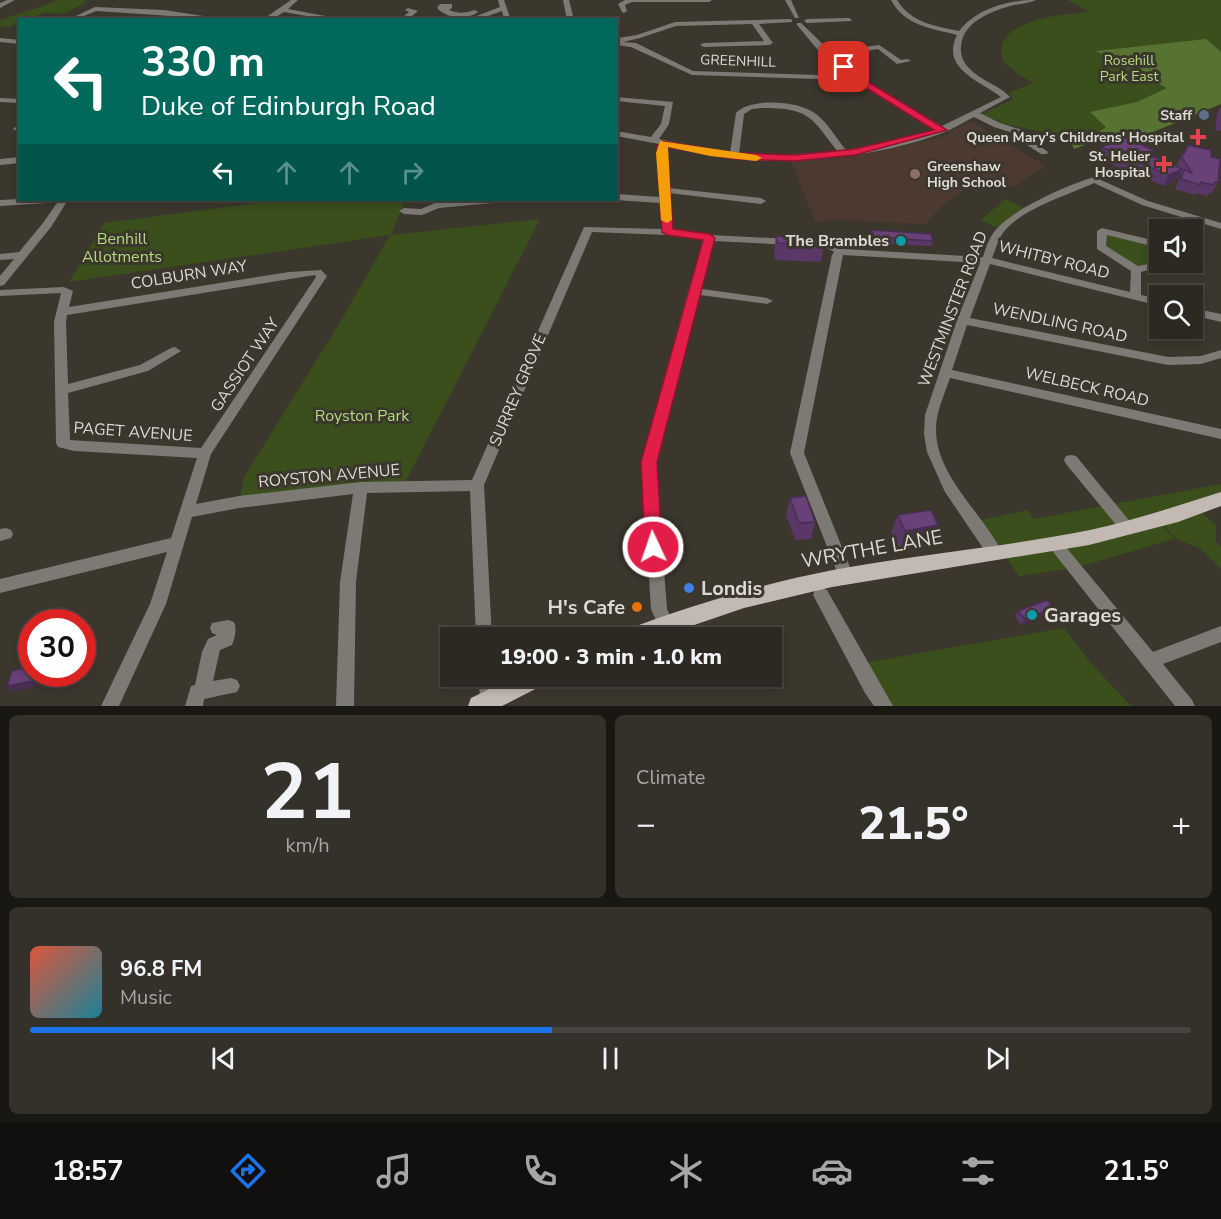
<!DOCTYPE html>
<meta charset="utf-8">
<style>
:root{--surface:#2c2922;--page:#34312a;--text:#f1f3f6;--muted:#a6a6a5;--line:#484540;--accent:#1a73e8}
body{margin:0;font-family:"Nunito Sans",sans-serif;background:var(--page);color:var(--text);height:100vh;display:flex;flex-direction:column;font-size:22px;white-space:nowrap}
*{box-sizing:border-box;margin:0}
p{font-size:20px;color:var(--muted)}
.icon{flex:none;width:33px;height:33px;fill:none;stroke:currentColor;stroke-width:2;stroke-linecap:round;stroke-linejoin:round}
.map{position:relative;height:706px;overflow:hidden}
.sheet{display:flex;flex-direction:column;gap:9px;padding:9px;background:#181713;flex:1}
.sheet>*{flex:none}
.hud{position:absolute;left:18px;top:18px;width:600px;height:183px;border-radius:0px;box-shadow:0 3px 9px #0003,0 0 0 2px var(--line);background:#00695c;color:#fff;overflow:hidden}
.buttons{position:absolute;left:1149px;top:219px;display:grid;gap:12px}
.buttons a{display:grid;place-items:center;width:54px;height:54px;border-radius:0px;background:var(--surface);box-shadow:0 3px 9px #0003,0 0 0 2px var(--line);font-size:30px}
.speed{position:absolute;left:18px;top:609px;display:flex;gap:12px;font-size:30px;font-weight:700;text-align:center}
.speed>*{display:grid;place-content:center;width:78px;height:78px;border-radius:50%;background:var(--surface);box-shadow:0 3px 9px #0003,0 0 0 2px var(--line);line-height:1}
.speed .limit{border:9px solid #d22;background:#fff;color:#111}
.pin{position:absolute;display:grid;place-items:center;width:51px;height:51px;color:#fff;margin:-26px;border-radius:12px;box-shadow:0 3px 9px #0006}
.me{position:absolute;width:66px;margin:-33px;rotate:357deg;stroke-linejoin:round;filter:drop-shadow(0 0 4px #0008)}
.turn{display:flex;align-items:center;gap:21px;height:126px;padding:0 24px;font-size:27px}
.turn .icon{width:78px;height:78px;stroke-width:2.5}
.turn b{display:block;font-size:42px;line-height:51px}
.lanes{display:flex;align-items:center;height:57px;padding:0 24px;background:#0003;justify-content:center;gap:30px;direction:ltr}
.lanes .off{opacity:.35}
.big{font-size:45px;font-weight:800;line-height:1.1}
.sheet .widget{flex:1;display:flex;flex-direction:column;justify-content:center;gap:9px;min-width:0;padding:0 21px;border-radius:9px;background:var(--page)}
.sheet .dial{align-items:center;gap:0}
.dial b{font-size:78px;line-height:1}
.song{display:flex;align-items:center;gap:18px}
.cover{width:72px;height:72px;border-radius:9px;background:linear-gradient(135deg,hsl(10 70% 55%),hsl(190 70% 35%))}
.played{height:6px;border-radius:3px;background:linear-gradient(90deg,var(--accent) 45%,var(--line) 45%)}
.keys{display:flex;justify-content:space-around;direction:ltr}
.heat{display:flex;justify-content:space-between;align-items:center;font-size:33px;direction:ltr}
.sheet .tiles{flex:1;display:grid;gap:9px;grid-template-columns:1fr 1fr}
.widget:last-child{grid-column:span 2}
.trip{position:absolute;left:440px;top:627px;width:342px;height:60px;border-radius:0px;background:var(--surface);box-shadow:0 3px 9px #0003,0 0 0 2px var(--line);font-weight:800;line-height:60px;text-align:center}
.tabs{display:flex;height:96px;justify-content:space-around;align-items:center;background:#12100e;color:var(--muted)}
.tabs .icon{width:42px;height:42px}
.tabs .active{color:var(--accent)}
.tabs b{font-size:27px;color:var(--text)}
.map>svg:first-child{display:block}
.education{fill:#4c3a31}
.green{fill:#3a4f1c}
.forest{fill:#577331}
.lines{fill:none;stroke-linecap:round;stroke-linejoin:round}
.minor{fill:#7d7975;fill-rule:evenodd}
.major{fill:#c3b9b3;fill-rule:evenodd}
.wall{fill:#593867}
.shaded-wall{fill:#482e54}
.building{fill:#674178;stroke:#482e54;stroke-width:1.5}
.route{fill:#e11d48;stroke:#92132f;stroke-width:1.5}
.slow{fill:#f59e0b}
.service-dot{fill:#5c6f8a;stroke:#3b372d;stroke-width:2}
.health-dot{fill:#e0444e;stroke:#3b372d;stroke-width:2}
.education-dot{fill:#8d6e63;stroke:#3b372d;stroke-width:2}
.culture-dot{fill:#0f9aa8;stroke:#3b372d;stroke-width:2}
.shop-dot{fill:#3f7fe0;stroke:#3b372d;stroke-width:2}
.food-dot{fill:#e8710a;stroke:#3b372d;stroke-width:2}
.labels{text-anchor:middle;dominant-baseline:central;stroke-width:6;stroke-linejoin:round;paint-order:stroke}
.far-park-label{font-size:14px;fill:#b1db7e;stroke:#3b372d}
.far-street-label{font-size:14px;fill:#dddad4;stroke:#3b372d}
.far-poi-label{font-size:14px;font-weight:bold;fill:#dddad4;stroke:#3b372d;text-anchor:end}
.park-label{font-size:16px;fill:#b1db7e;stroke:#3b372d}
.poi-label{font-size:16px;font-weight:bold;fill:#dddad4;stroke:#3b372d;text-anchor:end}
.street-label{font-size:16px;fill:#dddad4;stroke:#3b372d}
.near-street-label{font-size:20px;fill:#dddad4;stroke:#3b372d}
.near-poi-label{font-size:20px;font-weight:bold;fill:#dddad4;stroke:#3b372d;text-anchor:start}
</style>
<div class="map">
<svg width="1221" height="706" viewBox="0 0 1221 706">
<rect width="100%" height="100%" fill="#3b372d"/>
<path class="education" d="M971 121 1046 166 1014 187 968 183 957 197 945 203 925 224 835 220 815 222 791 161 831 159 877 152 941 137Z"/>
<g class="green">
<path d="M58 0H84L86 3 62 14 45 12 29 19 20 20 19 22 8 27 0 26V20C20 12 38 9 58 0Z"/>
<path d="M1068 0H1221V104L1119 146 1103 138 1074 149 1069 137 1004 124 982 114 1012 100V95L1008 93 1033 83 1018 74 1004 62C986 20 1065 14 1089 12Z"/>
<path d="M1006 199 1026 209 1000 229 980 220Z"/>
<path d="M282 200H405L391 235 540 219 403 487 239 502 244 477 342 319 390 235 69 282 104 223Z"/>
<path d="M1102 231 1159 245 1160 262 1172 264 1136 270 1101 247Z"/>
<path d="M1221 484V497L1128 527 995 550 976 521 1028 510 1033 519Z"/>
<path d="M1198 509 1216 525V542L1221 547V569L1201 549 1176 539 1159 521Z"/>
<path d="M1158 521 1174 539 1074 568 1019 576 1003 553 1056 545Z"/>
<path d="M1064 628 1091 663 1131 706H891L863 663Z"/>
</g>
<path class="forest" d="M1206 39 1221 52V104L1119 146 1103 138 1074 149 1069 137 1070 133 1095 135 1106 127 1090 112 1137 102 1167 88 1096 51Z"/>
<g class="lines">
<g class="minor">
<path d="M7 0H15L0 8V3Z"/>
<path d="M291 0H298L288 9 347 20H329L284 12 271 20H262Z"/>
<path d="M498 0H504L511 20H504L502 11 477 20H466L500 7Z"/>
<path d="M563 0H569L574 20H567Z"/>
<path d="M625 0H712L709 2H632L625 5 627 11 624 13 622 12 618 4Z"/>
<path d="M785 0H791L799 18H795Z"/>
<path d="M891 0H897C911 23 935 26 959 31 977 8 1008 0 1036 0 1030 3 1021 4 1014 5 994 10 963 21 961 46 960 54 963 62 968 67 980 81 998 84 1010 97L980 113 1000 123 1022 130 1027 137 1048 152 1047 154H1041L1021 141 1016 134 994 127 974 117C962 123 950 131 937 135 880 156 796 165 735 159 712 156 690 150 668 146L665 153 668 188 761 198 766 201 761 204 669 193 672 230 710 235 792 239 797 242 792 245 714 241 702 289 767 298 773 301 767 304 700 295 656 462 667 609 674 624 672 629 666 631 660 629 651 609 642 462 688 291 704 240 667 235 592 232 484 485 492 638H476L470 491 367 493 356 582 354 706H336L340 582 353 494 239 508 192 517 166 604 119 706H101L150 604 167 552 0 593V579L171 538 197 458 74 451 58 447 56 443 54 322 61 293 0 296V290L64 287 73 291 69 307 289 272 321 270 327 276 211 454 196 504 239 496 361 482 472 480 584 227 662 229 660 203 615 200H616V194L660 197 657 153 659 144 616 136V131L651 137 661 124 665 106 616 101V97L673 102 669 124 659 139 730 153 736 113C751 97 800 101 816 114 828 123 836 138 846 150L888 142 935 130 859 84 858 82 862 80 942 126 1001 97C981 81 940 69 957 35 931 28 905 26 891 0ZM762 108C810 108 811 117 838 152L775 155 739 154 744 114 752 109ZM315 275 316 277 201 448 70 440 68 393 148 371 181 351 175 347 171 348 140 365 68 384 66 322 67 315Z"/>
<path d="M440 4H452V8L449 10C459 14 465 13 475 10L478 12C466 21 446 18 437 8Z"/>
<path d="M95 7 164 10 230 20 96 11 79 18 76 16Z"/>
<path d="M408 8 418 11 407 20H399L409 12 405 10Z"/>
<path d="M849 18 852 20 851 21 807 23 804 21 807 19Z"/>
<path d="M790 19 792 20V22L759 24 773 43 769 45 704 47 700 45 704 43 764 41 752 24 676 26 640 38 623 42 636 43 693 71 849 76 853 78 852 80 692 75 631 47 616 45 618 38 637 35 675 22Z"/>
<path d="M797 23H801L831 52 879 45 901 60 907 59 911 61 897 64 878 49 836 56 857 74 850 76 817 49 797 25Z"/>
<path d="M0 38 20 40V44L0 42Z"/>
<path d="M0 98 20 99V103L0 102Z"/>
<path d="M17 126H20V132L13 129Z"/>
<path d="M20 157V163L0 165V159Z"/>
<path d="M1094 177 1148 201 1221 223V229L1142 205 1094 183C1066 196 1017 210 1001 236 997 243 995 251 992 258L1130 292 1131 271 1097 249V231L1102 228 1160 242V248L1107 235 1106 246 1138 266 1160 262H1177L1141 272V295L1160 299V306L990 264 970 318 1168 357 1201 356 1221 350V358L1201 364 1168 365 967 325 952 370 1221 429V439L950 378C946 390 941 401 938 413 925 468 980 508 1002 552L999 557 994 558 989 557 945 492 927 452 924 434 925 415 957 320 980 263 843 255 804 453 854 577 851 582 846 584 841 582 790 453 832 255 834 252C825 245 812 249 804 243 815 236 833 242 844 249L983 257C985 250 988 241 992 235 1007 211 1067 185 1094 177Z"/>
<path d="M20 199V200H52L47 203 0 206V200Z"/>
<path d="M59 200H68L51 227 4 285 0 286V276L14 259 0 260V254L19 252 43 223Z"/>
<path d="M466 200H497L492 203 439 208 422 215 404 214 399 211 404 208 421 209 437 202Z"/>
<path d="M1192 308 1221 314V322L1192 315Z"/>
<path d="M1071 455 1076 456 1132 524 1134 528 1132 532 1127 534 1122 532 1066 464 1064 460 1066 456Z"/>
<path d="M6 528 11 530 13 534 11 538 0 541V529Z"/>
<path d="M1055 538 1060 540 1153 652 1221 626V642L1163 664 1192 700 1195 706H1175L1050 548 1048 544 1050 540Z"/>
<path d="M821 588 827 590 893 706H874L865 693 813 595 815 590Z"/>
<path d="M228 620 234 622C237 629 235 638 232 645L220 650 213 681 231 678 237 680 240 686 237 692 204 699 203 706H185L191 686 195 685 202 652 208 639 217 635 212 633 210 628 212 623Z"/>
<path d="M478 676H496L497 702 495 706H481Z"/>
</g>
<g class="major">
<path d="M1221 492V506L1178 522 1089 545 832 587 744 608 656 638H620L623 631C691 605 761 584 833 570 918 554 1005 547 1090 530 1135 520 1177 506 1221 492Z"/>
<path d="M516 676H549L547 683 502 706H468L471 698Z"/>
</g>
</g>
<g class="wall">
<path d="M1221 106V131L1215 130 1217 114Z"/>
<path d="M1108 141 1153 156 1176 166 1188 145 1211 157 1218 182 1212 193H1209L1208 196 1196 193 1195 195 1175 189 1181 175 1180 173 1177 179 1164 186 1096 158 1101 147 1106 146Z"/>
<path d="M872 230 933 241 931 246 872 243 871 236Z"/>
<path d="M776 236 824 246 821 262 775 260 774 253Z"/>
<path d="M790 498 815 522 811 539 795 540 786 515Z"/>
<path d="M898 515 931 542 899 548 891 532Z"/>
<path d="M1054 608 1050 614 1021 625 1015 616 1018 611Z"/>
</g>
<g class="shaded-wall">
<path d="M1155 151 1150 161 1145 153Z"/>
<path d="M1182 169 1177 179 1164 186 1169 175Z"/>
<path d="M938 525 931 542 903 547 910 530Z"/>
<path d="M1054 608 1050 614 1021 625 1025 619Z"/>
<path d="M35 674H41L38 686 12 692 7 686Z"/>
</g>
<g class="building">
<path d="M1122 135 1155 151 1145 153 1182 169 1169 175 1101 147 1111 143 1108 141Z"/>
<path d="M1188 145 1211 150V157L1220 159 1218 182H1215L1213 185 1201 182V185L1181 179 1184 170 1192 173 1181 156 1184 154Z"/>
<path d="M872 230 931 234 933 241 874 237Z"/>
<path d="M776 236 823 239 824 246 777 243Z"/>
<path d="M806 496 815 522 799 523 790 498Z"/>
<path d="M931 510 938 525 905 531 898 515Z"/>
<path d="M1047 600 1054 608 1025 619 1018 611Z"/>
<path d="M32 666V674H35L33 681 7 686 12 671Z"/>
</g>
<path class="route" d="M844 65 856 72 857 74 854 78 865 80 947 130 855 155 795 161 734 159 667 147 673 229 710 234 715 238 657 462 662 547 659 552 653 554 647 552 645 547 641 462 703 240 667 235 662 232 657 146 663 141 734 153 795 155 855 149 934 130 860 84 848 82 844 76 847 74 840 67Z"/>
<path class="slow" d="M660 141 756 155 762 158 756 161 710 156 668 147 672 220 667 223 661 220 656 153Z"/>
<circle class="service-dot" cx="1204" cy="115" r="6"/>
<g class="health-dot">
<path d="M1195 128h6v6h6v6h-6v6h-6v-6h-6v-6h6z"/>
<path d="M1161 155h6v6h6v6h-6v6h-6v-6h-6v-6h6z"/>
</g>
<circle class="education-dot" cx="915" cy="174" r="6"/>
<g class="culture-dot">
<circle cx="901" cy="241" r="6"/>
<circle cx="1032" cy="615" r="6"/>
</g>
<circle class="shop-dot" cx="689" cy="588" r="6"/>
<circle class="food-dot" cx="637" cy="607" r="6"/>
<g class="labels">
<g class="far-park-label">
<text x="1129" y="60">Rosehill<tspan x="1129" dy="16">Park East</tspan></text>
</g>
<g class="far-street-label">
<text transform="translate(738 61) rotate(2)">GREENHILL</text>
</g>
<g class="far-poi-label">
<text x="1192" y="115">Staff</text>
<text x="1184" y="137">Queen Mary's Childrens' Hospital</text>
<text x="1150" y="156">St. Helier<tspan x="1150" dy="16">Hospital</tspan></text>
<text x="927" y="166" text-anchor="start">Greenshaw<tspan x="927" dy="16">High School</tspan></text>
</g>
<g class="park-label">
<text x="122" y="239">Benhill<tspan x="122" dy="18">Allotments</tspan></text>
<text x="362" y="416">Royston Park</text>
</g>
<g class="poi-label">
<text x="889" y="241">The Brambles</text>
</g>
<g class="street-label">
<text transform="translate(1054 260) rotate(14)">WHITBY ROAD</text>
<text transform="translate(189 275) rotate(-9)">COLBURN WAY</text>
<text transform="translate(953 309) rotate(-69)">WESTMINSTER ROAD</text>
<text transform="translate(1060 323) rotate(12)">WENDLING ROAD</text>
<text transform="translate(245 365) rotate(-56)">GASSIOT WAY</text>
<text transform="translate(1087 387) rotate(13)">WELBECK ROAD</text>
<text transform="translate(518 390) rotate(-67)">SURREY GROVE</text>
<text transform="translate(133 432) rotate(4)">PAGET AVENUE</text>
<text transform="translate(329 476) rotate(-5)">ROYSTON AVENUE</text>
</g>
<g class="near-street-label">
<text transform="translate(872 549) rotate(-10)">WRYTHE LANE</text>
</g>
<g class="near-poi-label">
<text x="701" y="588">Londis</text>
<text x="625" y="607" text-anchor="end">H's Cafe</text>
<text x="1044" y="615">Garages</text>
</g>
</g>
</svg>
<div class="buttons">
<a><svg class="icon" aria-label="sound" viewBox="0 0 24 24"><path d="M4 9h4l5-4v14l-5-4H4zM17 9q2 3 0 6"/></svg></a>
<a><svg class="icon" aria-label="search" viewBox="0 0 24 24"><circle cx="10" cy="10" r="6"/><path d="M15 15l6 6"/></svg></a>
</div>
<div class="speed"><div class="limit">30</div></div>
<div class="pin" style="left:844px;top:67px;background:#d93025"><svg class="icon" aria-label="arrive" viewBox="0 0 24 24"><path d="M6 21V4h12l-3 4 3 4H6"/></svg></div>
<svg class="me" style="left:653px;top:547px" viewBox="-20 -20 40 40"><circle r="17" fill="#e11d48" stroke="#fff" stroke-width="3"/><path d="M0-11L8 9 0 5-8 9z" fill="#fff"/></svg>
<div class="trip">19:00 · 3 min · 1.0 km</div>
<div class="hud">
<div class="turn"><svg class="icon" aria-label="left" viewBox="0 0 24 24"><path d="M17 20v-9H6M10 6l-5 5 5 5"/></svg><div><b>330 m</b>Duke of Edinburgh Road</div></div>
<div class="lanes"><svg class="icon" aria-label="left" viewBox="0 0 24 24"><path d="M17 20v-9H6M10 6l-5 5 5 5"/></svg><svg class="icon off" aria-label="ahead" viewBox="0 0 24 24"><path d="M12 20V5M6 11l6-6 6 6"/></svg><svg class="icon off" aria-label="ahead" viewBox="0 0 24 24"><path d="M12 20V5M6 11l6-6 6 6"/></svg><svg class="icon off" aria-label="right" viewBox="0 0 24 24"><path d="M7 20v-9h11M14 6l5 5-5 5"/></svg></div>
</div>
</div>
<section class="sheet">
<div class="tiles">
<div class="widget dial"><b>21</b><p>km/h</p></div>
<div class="widget"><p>Climate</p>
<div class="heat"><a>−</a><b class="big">21.5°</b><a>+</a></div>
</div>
<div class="widget">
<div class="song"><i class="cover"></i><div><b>96.8 FM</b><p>Music</p></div></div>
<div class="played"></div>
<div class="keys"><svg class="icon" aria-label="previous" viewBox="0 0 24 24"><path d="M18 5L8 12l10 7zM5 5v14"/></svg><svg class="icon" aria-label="pause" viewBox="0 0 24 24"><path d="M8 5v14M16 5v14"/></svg><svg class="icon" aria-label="next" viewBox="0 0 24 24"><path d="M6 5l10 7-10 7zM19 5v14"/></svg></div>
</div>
</div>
</section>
<nav class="tabs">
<b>18:57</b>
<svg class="icon active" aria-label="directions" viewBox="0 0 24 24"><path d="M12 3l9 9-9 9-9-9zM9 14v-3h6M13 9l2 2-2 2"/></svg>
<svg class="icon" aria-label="music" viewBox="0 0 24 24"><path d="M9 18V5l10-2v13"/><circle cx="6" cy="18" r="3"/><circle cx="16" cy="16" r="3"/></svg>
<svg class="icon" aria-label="phone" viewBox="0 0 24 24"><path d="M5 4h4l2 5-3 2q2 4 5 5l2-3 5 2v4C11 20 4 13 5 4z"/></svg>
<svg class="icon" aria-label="climate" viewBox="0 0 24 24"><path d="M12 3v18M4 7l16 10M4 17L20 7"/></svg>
<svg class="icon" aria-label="car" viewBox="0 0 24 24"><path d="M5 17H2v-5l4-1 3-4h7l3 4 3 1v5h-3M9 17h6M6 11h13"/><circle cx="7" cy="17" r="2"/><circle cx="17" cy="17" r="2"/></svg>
<svg class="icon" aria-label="filters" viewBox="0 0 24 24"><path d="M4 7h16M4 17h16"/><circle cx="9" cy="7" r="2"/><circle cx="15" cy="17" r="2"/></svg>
<b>21.5°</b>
</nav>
